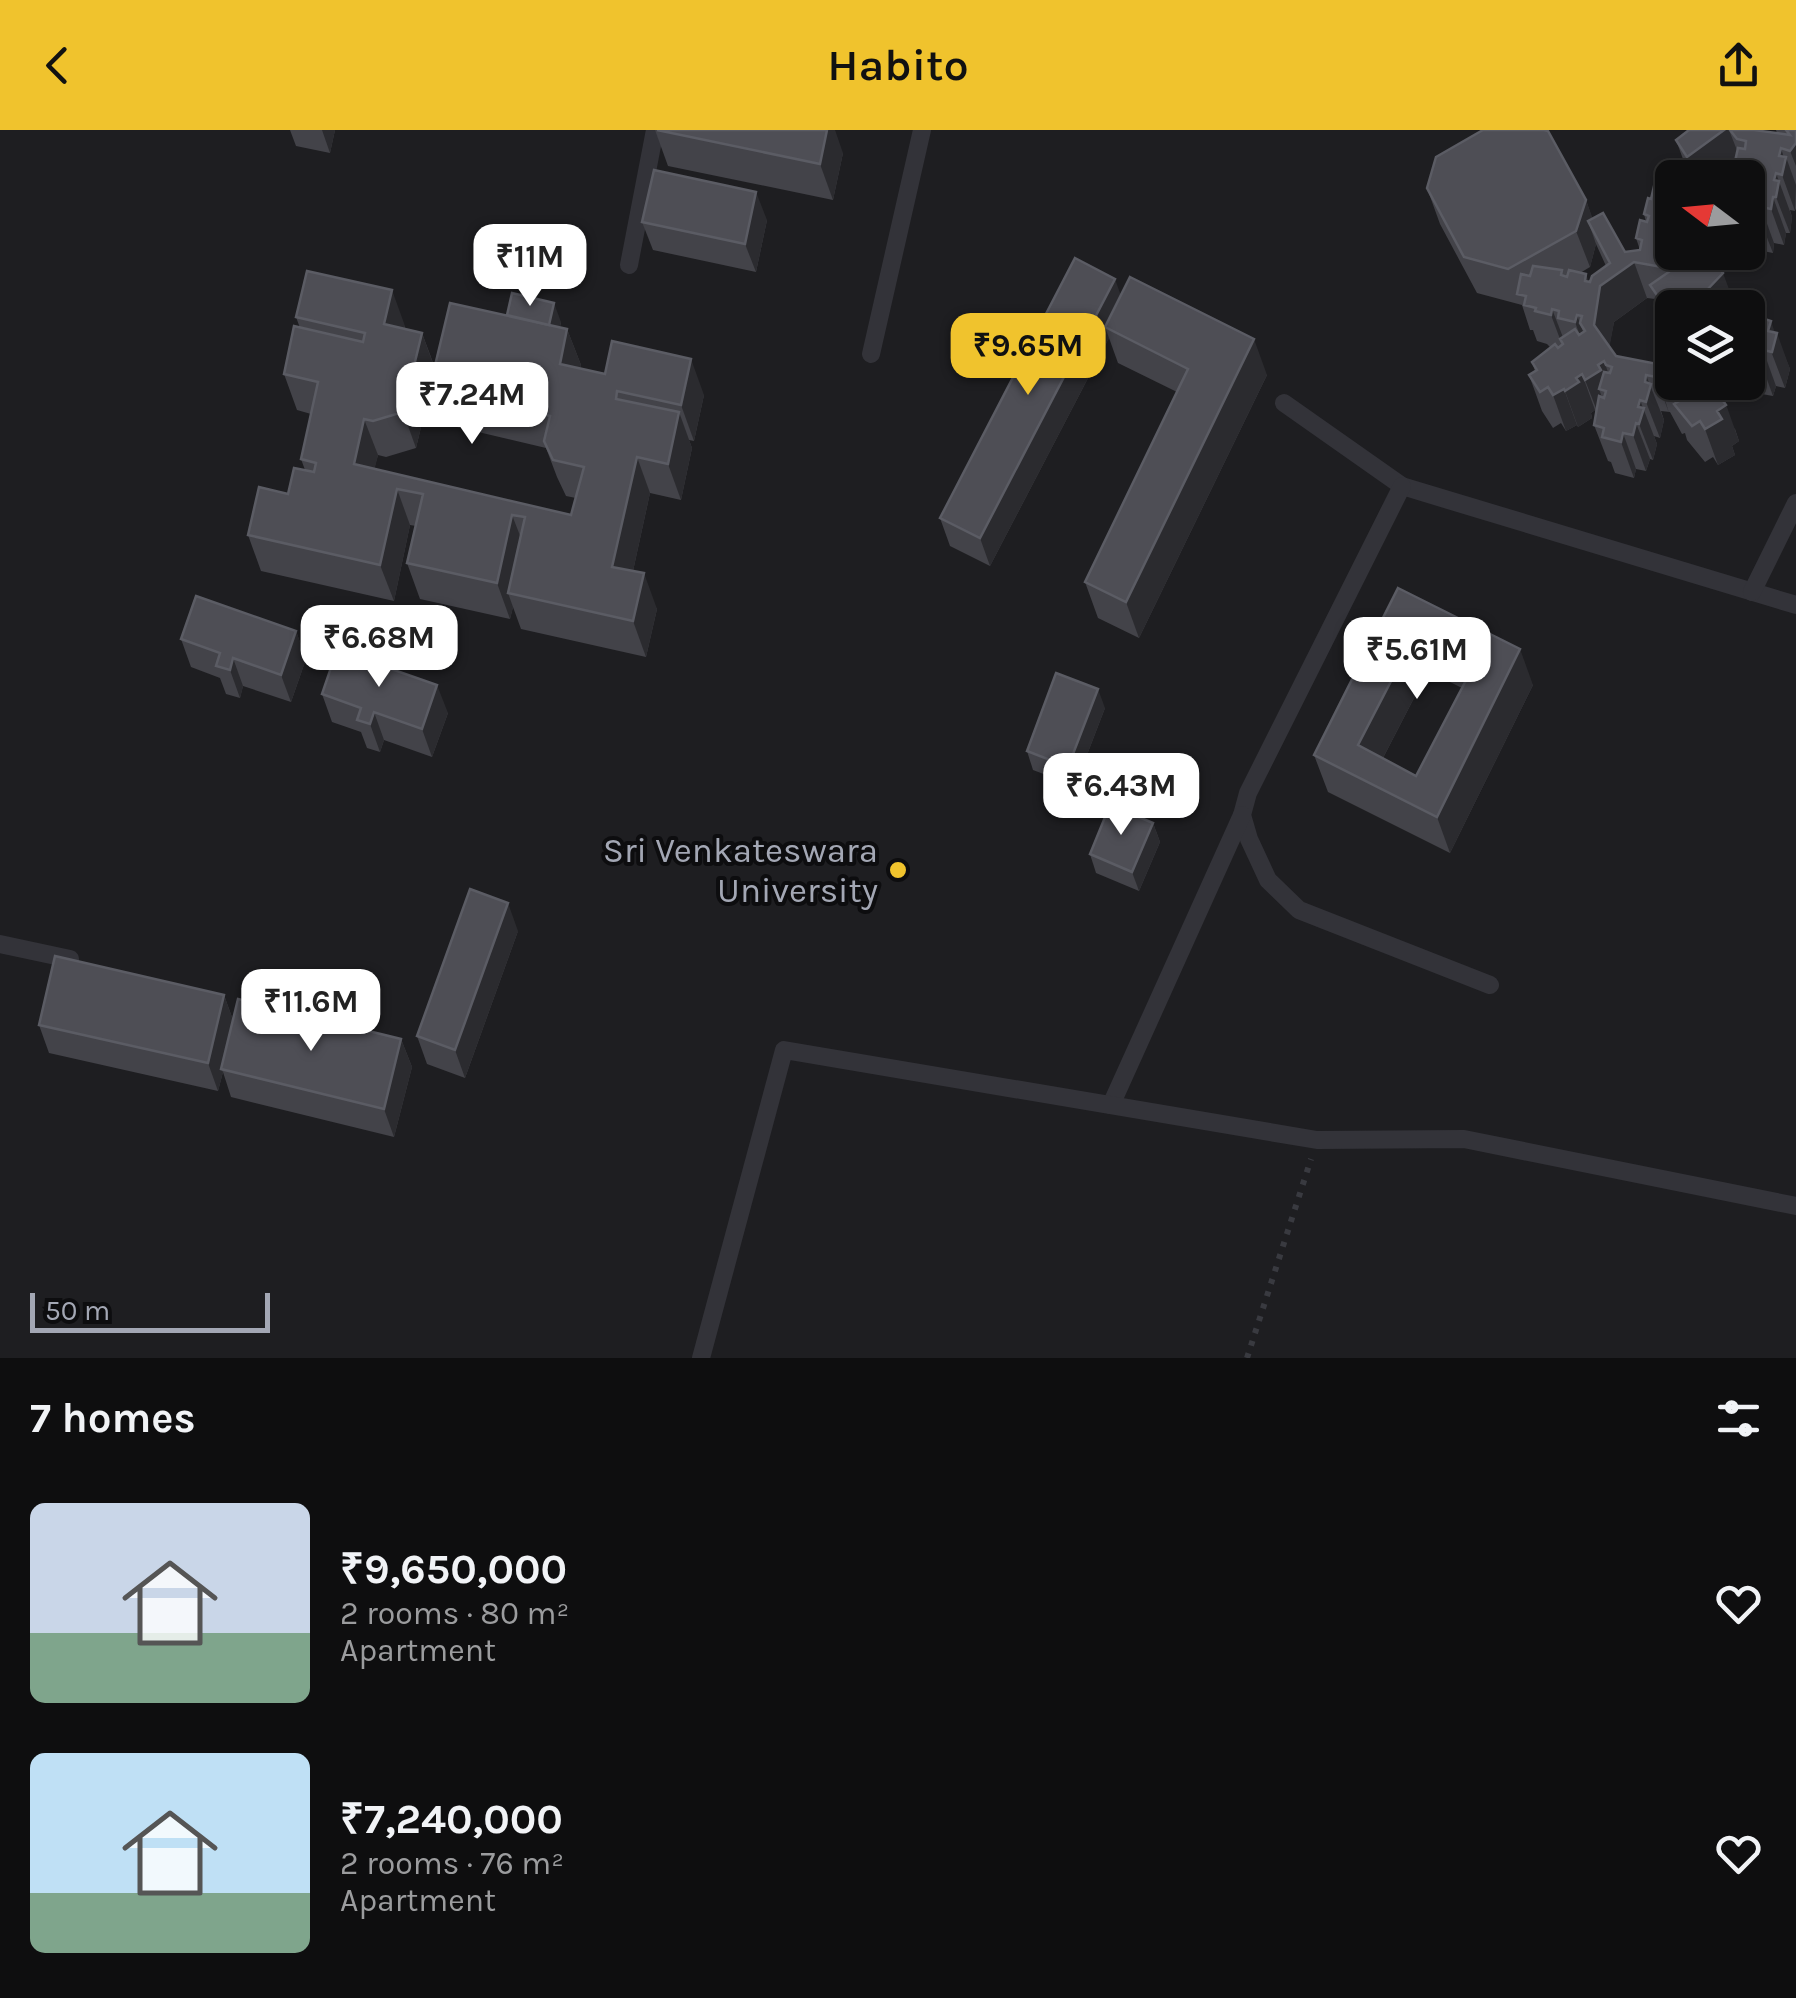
<!DOCTYPE html>
<html lang="en">
<head>
<meta charset="utf-8">
<style>
	body { margin:0; font-family:Karla,sans-serif; background:#1c1c1d; color:#f1f3f6; height:100vh; display:flex; flex-direction:column; font-size:38px; white-space:nowrap }
	* { box-sizing:border-box; margin:0 }
	p { font-size:32px; color:#9b9c9e }
	.icon { flex:none; width:55px; height:55px; fill:none; stroke:currentColor; stroke-width:2; stroke-linecap:round; stroke-linejoin:round }
	.map { position:relative; height:1228px; overflow:hidden }
	.side { display:flex; flex-direction:column; background:#0e0e0f; flex:1 }
	.side>* { flex:none }
	.needle { width:65px; rotate:286deg }
	.buttons { position:absolute; left:1655px; top:30px; display:grid; gap:20px }
	.buttons a { display:grid; place-items:center; width:110px; height:110px; border-radius:15px; background:#0e0e0f; box-shadow:0 2px 8px #0004,0 0 0 2px #2e2e2f; font-size:50px }
	.scale { position:absolute; left:30px; bottom:25px; width:240px; box-sizing:border-box; padding-left:10px; border:5px solid #a3a7b4; border-top:0; font-size:28px; line-height:35px; white-space:nowrap; color:#a3a7b4; -webkit-text-stroke:8px #0d0d0f; paint-order:stroke }
	.price { position:absolute; translate:-50% -85px; padding:0 22px; border-radius:20px; background:#fff; color:#222; font-size:32px; line-height:65px; filter:drop-shadow(0 2px 5px #0008) }
	.price::after { content:''; position:absolute; left:50%; top:60px; width:30px; height:22px; margin-left:-15px; background:inherit; clip-path:polygon(0 0,100% 0,50% 100%) }
	.price.on { background:#f0c32d; color:#111 }
	ul { padding:0; list-style:none }
	li { display:flex; align-items:center; gap:30px; height:250px; padding:0 30px }
	li span { display:grid; place-items:center; flex:none; width:280px; height:200px; border-radius:15px; color:#555 }
	li>.icon { margin-inline-start:auto }
	span .icon { width:120px; height:120px; fill:#fffc; stroke-width:1 }
	li b { font-size:42px }
	h2 { display:flex; justify-content:space-between; align-items:center; height:120px; padding:0 30px; font-size:42px }
	header { display:flex; justify-content:space-between; align-items:center; height:130px; padding:0 30px; background:#f0c32d; color:#111; font-size:45px; font-weight:600 }
	.map>svg:first-child { display:block }
	.built { fill:#1e1e21; fill-rule:evenodd }
	.lines { fill:none; stroke-linecap:round; stroke-linejoin:round }
	.path { stroke:#393a40; stroke-width:6; stroke-dasharray:5 8; stroke-linecap:butt }
	.lane { stroke:#333339; stroke-width:18 }
	.wall { fill:#434349; fill-rule:evenodd }
	.shaded-wall { fill:#2b2b2f }
	.building { fill:#4e4e55; stroke:#5b5c64; stroke-width:2.5; fill-rule:evenodd }
	.poi-dot { fill:#f0c32d; stroke:#0d0d0f; stroke-width:4 }
	.labels { text-anchor:middle; dominant-baseline:central; stroke-width:8; stroke-linejoin:round; paint-order:stroke }
	.poi-label { font-size:35px; fill:#a3a7b4; stroke:#0d0d0f; text-anchor:end }
</style>
</head>
<body>
<header><svg class="icon" aria-label="back" viewBox="0 0 24 24"><path d="M15 5l-7 7 7 7"/></svg>Habito<svg class="icon" aria-label="share" viewBox="0 0 24 24"><path d="M12 15V3M7 8l5-5 5 5M5 13v7h14v-7"/></svg></header>
<div class="map">
<svg width="1796" height="1228" viewBox="0 0 1796 1228">
	<rect width="100%" height="100%" fill="#121214"/>
	<!-- built -->
	<path class="built" d="M0 0H1796V1228H0ZM1672 48H1748V122H1672ZM1672 178H1748V252H1672Z"/>
	<g class="lines">
		<!-- path -->
		<polyline class="path" points="1247,1228 1311,1029"/>
		<!-- lane -->
		<g class="lane">
			<polyline points="629,135 655,0"/>
			<polyline points="871,224 922,0"/>
			<polyline points="1284,273 1402,356 1796,475"/>
			<polyline points="1402,356 1248,663 1242,685 1249,709 1268,750 1299,780 1490,855"/>
			<polyline points="1752,462 1796,373"/>
			<polyline points="0,814 70,829"/>
			<polyline points="1111,975 1242,685"/>
			<polyline points="701,1228 784,920 1317,1010 1464,1009 1796,1076"/>
		</g>
	</g>
	<!-- wall -->
	<g class="wall">
		<polygon points="290,0 335,0 330,23 296,16"/>
		<polygon points="655,0 843,23 833,70 668,36"/>
		<polygon points="1689,0 1754,0 1777,3 1776,0 1796,0 1796,78 1795,81 1790,80 1792,87 1790,103 1786,103 1784,115 1774,113 1773,123 1753,119 1749,109 1748,108 1748,48 1737,43 1735,38 1722,48 1690,48 1676,10"/>
		<path d="M1427 58 1586 70 1592 88 1625 122 1640 120 1636 108 1646 92 1644 84 1648 68 1672 122H1703L1672 178V205L1663 191 1655 169 1647 168 1614 192 1609 217 1616 226 1657 234 1735 299 1739 311 1732 316 1735 325 1718 335 1713 327 1705 332 1687 310 1685 303 1682 304 1670 282 1661 281 1664 290 1660 308 1654 306 1657 314 1653 330 1650 329 1646 341 1636 339 1634 348 1615 343 1611 332 1608 331 1594 295 1596 283 1595 280 1591 283 1592 288 1578 297 1577 295 1566 301 1561 293 1553 298 1542 281 1529 245 1535 241 1532 232 1550 217 1547 214 1537 211 1533 200H1530L1522 175 1477 163 1440 94ZM1596 114 1606 136 1589 151 1580 143 1590 137Z"/>
		<polygon points="767,90 756,142 653,120 642,92"/>
		<polygon points="1121,165 1267,245 1139,508 1098,488 1085,452 1177,262 1118,233 1109,208 990,436 950,416 940,388"/>
		<polygon points="1748,182 1759,184 1761,188 1775,203 1790,239 1785,258 1776,256 1773,266 1745,261 1743,255 1740,254 1738,261 1720,256 1719,252 1748,252"/>
		<path d="M507 185 561 192 560 197 567 199 581 235 580 238 704 265 694 311 689 310 692 318 681 370 650 363 633 441 657 479 646 527 521 499 513 477 510 489 420 469 407 433 416 396 410 395 394 471 261 441 248 405 288 364 305 340 301 329 311 284 297 280 284 244 300 198 296 187 405 196V199L422 203 435 238ZM423 289 546 318 557 347 566 366 576 368 571 385 374 339 378 325 386 327 416 318Z"/>
		<path d="M1398 458 1533 555 1450 723 1328 662 1314 625ZM1428 541 1462 558 1416 646 1383 628Z"/>
		<polygon points="296,501 306,529 291,572 243,556 240,568 226,564 220,548 191,537 181,509"/>
		<polygon points="322,564 448,583 432,627 384,610 380,622 367,618 361,602 332,592"/>
		<polygon points="1105,578 1075,656 1033,640 1027,621"/>
		<polygon points="1153,693 1160,712 1139,761 1096,743 1090,724"/>
		<polygon points="518,801 465,948 427,934 417,906"/>
		<polygon points="224,865 233,890 401,909 412,937 394,1007 231,967 223,942 218,961 49,923 39,895"/>
	</g>
	<!-- shaded-wall -->
	<g class="shaded-wall">
		<polygon points="322,0 335,0 330,23"/>
		<polygon points="827,0 835,0 843,23 833,70 820,34"/>
		<polygon points="1724,0 1729,0 1742,33 1734,36 1735,38 1722,48 1695,48 1687,27"/>
		<polygon points="1796,13 1796,36 1790,21"/>
		<polygon points="1781,18 1785,31 1786,27 1796,55 1795,81 1782,45 1779,26"/>
		<polygon points="1776,43 1792,87 1790,103 1776,67 1774,50"/>
		<polygon points="756,62 767,90 756,142 745,114"/>
		<polygon points="1773,67 1786,103 1784,115 1771,79"/>
		<polygon points="1586,70 1599,106 1588,91 1596,114 1590,137 1576,101"/>
		<polygon points="1761,77 1774,113 1773,123 1759,87"/>
		<polygon points="1634,132 1647,168 1614,192 1607,231 1594,195 1585,151 1586,144 1597,174 1600,156"/>
		<polygon points="1723,143 1736,178 1711,178 1706,161"/>
		<polygon points="1115,149 1125,177 1105,197 1109,208 990,436 980,408"/>
		<polygon points="392,160 405,196 398,230 384,194"/>
		<polygon points="1699,167 1703,178 1684,178"/>
		<polygon points="554,173 561,192 553,224 546,205"/>
		<polygon points="1552,179 1566,215 1560,209 1551,185"/>
		<polygon points="1759,184 1772,220 1768,201 1771,191 1776,206 1777,203 1790,239 1785,258 1758,187"/>
		<polygon points="1577,185 1590,221 1588,228 1575,192"/>
		<polygon points="567,199 581,235 573,270 560,234"/>
		<polygon points="422,203 435,239 430,258 413,240"/>
		<polygon points="1254,209 1267,245 1139,508 1126,472"/>
		<polygon points="1763,220 1776,256 1773,266 1760,230"/>
		<polygon points="691,229 704,265 694,311 681,275"/>
		<polygon points="1604,231 1617,267 1599,259 1607,281 1599,286 1585,250 1598,235"/>
		<polygon points="1662,243 1670,267 1660,253 1669,283 1656,247"/>
		<polygon points="1582,244 1595,280 1591,283 1592,288 1578,297 1565,261 1576,248"/>
		<polygon points="1646,245 1664,290 1660,308 1646,272 1645,252"/>
		<polygon points="1707,252 1719,265 1722,263 1739,311 1732,316 1735,325 1718,335 1705,299"/>
		<polygon points="409,253 423,289 416,318 403,282"/>
		<polygon points="1564,259 1577,295 1566,301 1553,265"/>
		<polygon points="1640,270 1657,314 1653,330 1639,294 1638,277"/>
		<polygon points="679,282 692,318 681,370 668,334"/>
		<polygon points="364,289 378,325 367,371 354,334"/>
		<polygon points="1636,293 1650,329 1646,341 1633,305"/>
		<polygon points="1623,303 1636,339 1634,348 1621,312"/>
		<polygon points="637,327 650,363 626,473 612,437"/>
		<polygon points="397,359 410,395 394,471 380,435"/>
		<polygon points="512,385 526,421 508,463 513,477 510,489 497,453"/>
		<polygon points="644,443 657,479 646,527 633,491"/>
		<polygon points="296,501 306,529 291,572 281,545"/>
		<polygon points="1415,505 1428,541 1371,651 1358,615"/>
		<polygon points="1520,519 1533,555 1450,723 1437,687"/>
		<polygon points="233,528 243,556 240,568 230,540"/>
		<polygon points="437,555 448,583 432,627 422,599"/>
		<polygon points="1098,559 1105,578 1075,656 1068,637"/>
		<polygon points="374,582 384,610 380,622 370,594"/>
		<polygon points="1153,693 1160,712 1139,761 1132,742"/>
		<polygon points="508,773 518,801 465,948 455,920"/>
		<polygon points="224,865 234,893 221,939 223,942 218,961 208,933"/>
		<polygon points="401,909 412,937 394,1007 384,979"/>
	</g>
	<!-- building -->
	<g class="building">
		<polygon points="657,0 827,0 820,34"/>
		<polygon points="1483,0 1544,0 1548,1 1586,70 1576,101 1508,139 1464,127 1427,58 1436,27"/>
		<polygon points="1689,0 1724,0 1687,27 1676,10"/>
		<polygon points="1730,0 1754,0 1790,5 1786,0 1796,0 1796,13 1790,21 1781,18 1779,26 1786,27 1782,45 1776,43 1774,50 1779,51 1776,67 1773,67 1771,79 1761,77 1759,87 1748,84 1748,48 1734,48 1734,43 1740,44 1741,37 1734,36 1738,18 1745,19 1746,11 1737,9"/>
		<polygon points="654,40 756,62 745,114 642,92"/>
		<polygon points="1665,50 1672,52 1672,122 1675,122 1674,127 1684,130 1692,122 1703,122 1723,143 1706,161 1714,167 1711,177 1712,178 1696,178 1699,167 1684,178 1672,178 1672,187 1650,155 1673,139 1634,132 1600,156 1594,195 1616,226 1657,234 1672,222 1672,252 1715,252 1722,263 1719,265 1726,275 1717,281 1722,289 1705,299 1700,291 1692,296 1674,274 1679,271 1675,265 1669,268 1660,253 1666,249 1662,243 1656,247 1646,245 1645,252 1651,254 1646,272 1640,270 1638,277 1644,278 1639,294 1636,293 1633,305 1623,303 1621,312 1602,307 1604,298 1594,295 1599,266 1604,268 1606,261 1599,259 1604,242 1610,243 1612,237 1606,235 1604,231 1598,235 1601,240 1585,250 1582,244 1576,248 1579,252 1565,261 1564,259 1553,265 1548,257 1540,262 1529,245 1537,240 1532,232 1555,214 1558,218 1563,214 1560,209 1575,199 1579,205 1585,201 1580,193 1582,186 1577,185 1575,192 1558,188 1559,181 1552,179 1551,185 1535,181 1536,178 1524,175 1526,166 1517,164 1521,144 1530,146 1533,136 1562,140 1561,145 1567,147 1569,140 1586,144 1585,151 1590,152 1592,146 1610,133 1588,91 1603,83 1625,122 1640,120 1642,110 1636,108 1640,90 1647,92 1649,86 1644,84 1648,68 1651,69 1654,56 1663,59"/>
		<polygon points="1075,128 1115,149 980,408 940,388"/>
		<path d="M307 141 392 160 384 194 422 203 413 240 433 244 450 173 567 199 560 234 605 244 612 211 691 229 681 275 617 261 616 269 679 282 668 334 637 327 612 437 644 443 633 491 508 463 525 387 512 385 497 453 407 433 423 364 397 359 380 435 248 405 259 357 288 364 294 338 314 342 316 333 301 329 318 252 284 244 294 196 363 212 365 203 296 187ZM409 253 550 286 544 311 553 330 584 337 571 385 354 334 364 289 373 291 403 282Z"/>
		<polygon points="1130,147 1254,209 1126,472 1085,452 1188,239 1105,197"/>
		<polygon points="512,163 554,173 549,195 507,185"/>
		<polygon points="1720,173 1737,177 1718,178"/>
		<polygon points="1748,182 1759,184 1758,187 1771,191 1768,201 1777,203 1772,222 1763,220 1760,230 1748,228"/>
		<path d="M1398 458 1520 519 1437 687 1314 625ZM1415 505 1474 535 1416 646 1358 615Z"/>
		<polygon points="196,466 296,501 281,545 233,528 230,540 216,536 220,523 181,509"/>
		<polygon points="337,520 437,555 422,599 374,582 370,594 357,590 361,578 322,564"/>
		<polygon points="1056,543 1098,559 1068,637 1027,621"/>
		<polygon points="1110,675 1153,693 1132,742 1090,724"/>
		<polygon points="470,759 508,773 455,920 417,906"/>
		<polygon points="55,826 224,865 208,933 39,895"/>
		<polygon points="238,869 401,909 384,979 221,939"/>
	</g>
	<!-- markers -->
	<circle class="poi-dot" cx="898" cy="740" r="10"/>
	<g class="labels">
		<!-- poi labels -->
		<g class="poi-label">
			<text x="878" y="720">Sri Venkateswara<tspan x="878" dy="40">University</tspan></text>
		</g>
	</g>
</svg>
<div class="buttons">
<a><svg class="needle" viewBox="-14 -14 28 28"><path d="M0-13l5 13h-10z" fill="#e53935"/><path d="M0 13l5-13h-10z" fill="#9b9c9e"/></svg></a>
<a><svg class="icon" aria-label="layers" viewBox="0 0 24 24"><path d="M12 4l9 5-9 5-9-5zM3 14l9 5 9-5"/></svg></a>
</div>
<div class="scale">50 m</div>
<b class="price" style="left:530px;top:179px">₹11M</b>
<b class="price on" style="left:1028px;top:268px">₹9.65M</b>
<b class="price" style="left:472px;top:317px">₹7.24M</b>
<b class="price" style="left:379px;top:560px">₹6.68M</b>
<b class="price" style="left:1417px;top:572px">₹5.61M</b>
<b class="price" style="left:1121px;top:708px">₹6.43M</b>
<b class="price" style="left:311px;top:924px">₹11.6M</b>
</div>
<section class="side">
<h2>7 homes<svg class="icon" aria-label="filters" viewBox="0 0 24 24"><path d="M4 7h16M4 17h16"/><circle cx="9" cy="7" r="2"/><circle cx="15" cy="17" r="2"/></svg></h2>
<ul>
<li><span style="background:linear-gradient(#c9d6e8 65%,#7fa58c 0)"><svg class="icon" aria-label="home" viewBox="0 0 24 24"><path d="M3 11l9-7 9 7M6 9v11h12V9"/></svg></span><div><b>₹9,650,000</b><p>2 rooms · 80 m²</p><p>Apartment</p></div><svg class="icon" aria-label="heart" viewBox="0 0 24 24"><path d="M12 20l-8-8c-3-5 5-10 8-4 3-6 11-1 8 4z"/></svg></li>
<li><span style="background:linear-gradient(#bfe0f5 70%,#7fa58c 0)"><svg class="icon" aria-label="home" viewBox="0 0 24 24"><path d="M3 11l9-7 9 7M6 9v11h12V9"/></svg></span><div><b>₹7,240,000</b><p>2 rooms · 76 m²</p><p>Apartment</p></div><svg class="icon" aria-label="heart" viewBox="0 0 24 24"><path d="M12 20l-8-8c-3-5 5-10 8-4 3-6 11-1 8 4z"/></svg></li>
</ul>
</section>
</body>
</html>
